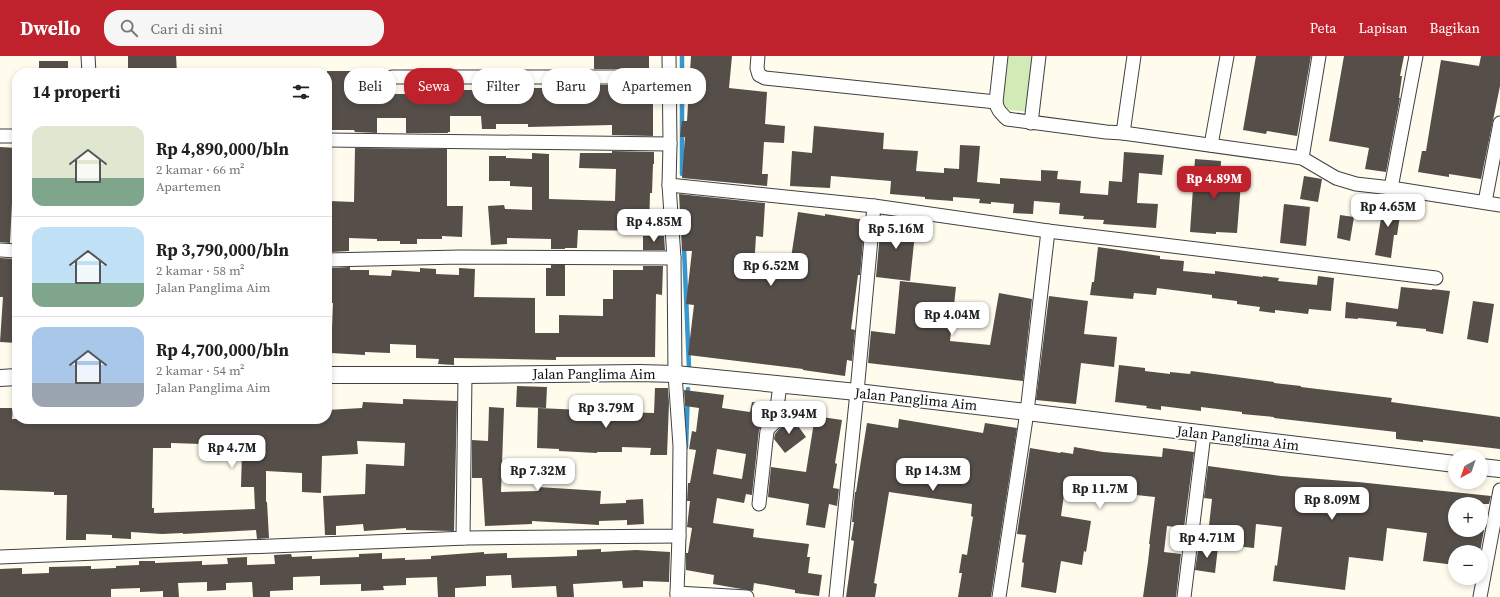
<!DOCTYPE html>
<html lang="id">
<head>
<meta charset="utf-8">
<style>
	body { margin:0; font-family:"Source Serif 4",serif; background:#f6f6f6; color:#202124; height:100vh; display:flex; flex-direction:column; font-size:15px; white-space:nowrap }
	* { box-sizing:border-box; margin:0 }
	p { font-size:13px; color:#757577 }
	.icon { flex:none; width:22px; height:22px; fill:none; stroke:currentColor; stroke-width:2; stroke-linecap:round; stroke-linejoin:round }
	.map { position:relative; flex:1; overflow:hidden }
	.drawer { position:absolute; left:12px; top:12px; width:320px; height:356px; display:flex; flex-direction:column; background:#fff; border-radius:16px; box-shadow:0 2px 6px #0003 }
	.drawer>* { flex:none }
	.hud { position:absolute; left:344px; top:12px; width:380px; height:36px; display:flex; gap:8px }
	.needle { width:26px; rotate:220deg }
	.tools { position:absolute; left:1448px; top:393px; display:grid; gap:8px }
	.tools a { display:grid; place-items:center; width:40px; height:40px; border-radius:50%; background:#fff; box-shadow:0 2px 6px #0003; font-size:20px }
	.price { position:absolute; translate:-50% -34px; padding:0 9px; border-radius:8px; background:#fff; color:#222; font-size:13px; line-height:26px; filter:drop-shadow(0 1px 2px #0008) }
	.price::after { content:''; position:absolute; left:50%; top:24px; width:12px; height:9px; margin-left:-6px; background:inherit; clip-path:polygon(0 0,100% 0,50% 100%) }
	.price.selected { background:#c0222d; color:#fff }
	ul { padding:0; list-style:none }
	li { display:flex; align-items:center; gap:12px; height:100px; padding:0 20px }
	li+li { border-top:1px solid #e0e0e0 }
	li span { display:grid; place-items:center; flex:none; width:112px; height:80px; border-radius:12px; color:#555 }
	li>.icon { margin-inline-start:auto }
	span .icon { width:48px; height:48px; fill:#fffc; stroke-width:1 }
	li b { font-size:17px }
	h2 { display:flex; justify-content:space-between; align-items:center; height:48px; padding:0 20px; font-size:17px }
	.chip { padding:0 14px; border-radius:16px; background:#fff; box-shadow:0 2px 6px #0003; font-size:14px; line-height:36px }
	.chip.selected { background:#c0222d; color:#fff }
	header { display:flex; align-items:center; gap:24px; box-sizing:border-box; height:56px; padding:0 20px; background:#c0222d; color:#fff }
	header strong { font-size:19px }
	nav { display:flex; gap:22px; margin-inline-start:auto; font-size:14px }
	.search { width:280px; height:36px; background:#f6f6f6; display:flex; align-items:center; gap:10px; box-sizing:border-box; padding:0 14px; border-radius:16px; color:#757577; font-size:15px }
	.map>svg:first-child { display:block }
	.green { fill:#d2eab6 }
	.lines { fill:none; stroke-linecap:round; stroke-linejoin:round }
	.stream { stroke:#3696d0; stroke-width:4.5 }
	.building { fill:#564e49; fill-rule:evenodd }
	.minor-casing { stroke:#404040; stroke-width:15 }
	.tertiary-casing { stroke:#404040; stroke-width:18 }
	.minor { stroke:#fff; stroke-width:13 }
	.tertiary { stroke:#fff; stroke-width:16 }
	.labels { text-anchor:middle; dominant-baseline:central; stroke-width:4; stroke-linejoin:round; paint-order:stroke }
	.street-label { font-size:14px; fill:#0d0d0d; stroke:#fff }
</style>
</head>
<body>
<header>
<strong>Dwello</strong>
<div class="search"><svg class="icon" aria-label="search" viewBox="0 0 24 24"><circle cx="10" cy="10" r="6"/><path d="M15 15l6 6"/></svg>Cari di sini</div>
<nav><a>Peta</a><a>Lapisan</a><a>Bagikan</a></nav>
</header>
<div class="map">
<svg width="1500" height="541" viewBox="0 0 1500 541">
	<rect width="100%" height="100%" fill="#fffbed"/>
	<!-- green -->
	<polygon class="green" points="1007,0 1035,0 1030,56 1002,53"/>
	<g class="lines">
		<!-- stream -->
		<g class="stream">
			<polyline points="682,118 682,0"/>
			<polyline points="684,191 689,312"/>
			<polyline points="686,391 688,333"/>
		</g>
	</g>
	<!-- building -->
	<g class="building">
		<polygon points="128,0 176,0 177,17 128,17"/>
		<rect x="594" y="0" width="55" height="13"/>
		<polygon points="691,0 732,0 729,32 767,36 765,68 785,70 784,87 764,86 762,118 768,118 767,130 682,122 685,81 680,81 682,65 687,65"/>
		<polygon points="1256,0 1311,0 1297,80 1267,75 1266,78 1243,74"/>
		<polygon points="1344,0 1404,0 1400,20 1402,20 1399,42 1400,42 1386,116 1365,113 1369,92 1329,85"/>
		<polygon points="1481,0 1500,0 1500,30 1481,123 1449,118 1449,121 1418,116 1422,95 1426,95 1441,4 1479,10"/>
		<rect x="39" y="5" width="29" height="12"/>
		<polygon points="327,15 363,15 363,44 386,44 386,38 406,38 406,34 472,34 472,35 496,35 496,38 527,38 527,32 594,32 594,29 649,29 649,32 653,32 653,80 612,79 612,69 528,71 528,68 496,68 496,73 482,73 481,60 450,60 450,76 448,76 448,77 406,77 406,62 377,62 377,77 355,76 354,74 327,74"/>
		<polygon points="814,70 884,77 883,93 918,95 916,115 944,117 944,112 959,113 960,89 980,90 977,126 1000,128 1000,122 1041,125 1041,114 1058,115 1057,123 1081,125 1080,137 1108,139 1109,125 1122,126 1124,96 1164,99 1162,119 1139,117 1137,147 1158,148 1156,172 1103,168 1104,164 1083,163 1084,160 1059,158 1060,147 1034,145 1033,158 1013,157 1014,148 991,146 991,148 979,147 980,143 953,141 953,145 925,143 925,141 890,138 891,125 831,120 830,132 790,130 792,95 812,97"/>
		<polygon points="0,91 17,92 17,127 13,127 10,187 0,186"/>
		<polygon points="355,92 447,93 447,150 463,150 462,181 442,180 442,183 417,183 417,188 400,188 400,185 377,185 377,183 349,182 349,195 332,196 332,189 329,189 329,145 354,146"/>
		<polygon points="612,95 654,96 654,108 653,108 652,137 650,137 649,175 578,174 577,192 565,192 565,193 551,193 551,183 507,182 507,188 491,189 488,150 504,149 505,153 532,154 532,131 510,130 510,125 489,125 489,100 506,100 506,102 532,103 532,97 549,98 549,143 615,145 616,113 579,112 580,97 612,97"/>
		<polygon points="1195,103 1221,105 1220,125 1241,127 1237,177 1216,176 1216,178 1190,176"/>
		<polygon points="1304,120 1322,123 1318,146 1300,143"/>
		<polygon points="679,138 765,147 763,181 756,180 754,212 789,215 798,156 825,160 825,158 865,164 860,219 858,219 851,273 855,274 852,305 847,304 845,320 803,314 803,313 688,299 694,249 686,248 692,195 682,195"/>
		<polygon points="1384,144 1402,147 1397,179 1394,179 1391,202 1375,199"/>
		<polygon points="1284,148 1310,151 1306,190 1280,187"/>
		<polygon points="1340,159 1354,161 1350,185 1337,182"/>
		<polygon points="882,164 916,168 910,225 876,221 881,166 882,166"/>
		<polygon points="643,180 664,180 665,194 643,194"/>
		<polygon points="1098,191 1160,200 1160,203 1184,205 1183,215 1215,218 1215,215 1263,221 1263,220 1279,222 1278,225 1317,229 1318,220 1334,222 1331,255 1309,253 1308,258 1275,254 1275,257 1259,255 1260,251 1237,248 1237,245 1212,242 1212,239 1157,232 1156,239 1134,237 1133,243 1090,239 1092,226 1094,226"/>
		<polygon points="0,202 17,203 17,287 0,286 3,241 0,241"/>
		<polygon points="551,209 565,209 565,240 546,240 546,212 551,212"/>
		<polygon points="643,210 663,210 662,239 656,238 655,301 556,301 556,304 454,302 454,309 438,308 439,303 416,302 416,289 390,288 390,297 365,296 365,299 331,297 333,247 330,247 331,212 350,211 350,214 369,214 369,219 391,220 392,214 420,216 420,212 436,213 436,218 459,219 459,212 475,213 474,241 535,242 535,277 559,277 559,259 603,260 603,243 613,243 613,214 643,214"/>
		<polygon points="900,225 956,231 950,285 990,289 999,237 1032,243 1023,325 868,307 871,275 895,278"/>
		<polygon points="1401,231 1432,234 1432,233 1450,235 1443,278 1426,275 1426,273 1396,270 1397,266 1358,262 1358,263 1345,262 1346,246 1398,253"/>
		<polygon points="1049,240 1088,245 1084,278 1117,281 1114,311 1081,307 1076,348 1036,344"/>
		<polygon points="1473,245 1494,248 1488,287 1467,283"/>
		<polygon points="1119,309 1145,312 1145,315 1170,318 1170,316 1190,318 1191,315 1274,326 1274,327 1301,330 1301,331 1392,342 1391,346 1500,361 1500,393 1423,384 1423,386 1396,383 1396,376 1274,362 1274,361 1242,358 1242,356 1201,351 1201,355 1161,350 1161,354 1146,352 1147,350 1115,346"/>
		<polygon points="517,330 547,331 546,352 516,351"/>
		<polygon points="655,332 668,332 669,347 667,399 650,399 651,392 622,391 622,396 597,396 597,397 559,395 559,393 537,392 538,352 604,355 604,353 623,353 623,356 654,357"/>
		<path d="M684 334 724 339 722 352 750 356 752 346 769 349 767 362 762 368 759 374 752 439 746 438 744 447 717 442 713 467 754 473 753 481 809 488 807 501H810L808 517 822 519 819 540 795 537V534L754 527 753 535 713 528 714 519 686 514V497H688L692 472 687 471 690 445H687L688 427H690L696 394 689 393 692 375 696 376 699 352 685 350ZM717 393 746 398 742 423 713 418Z"/>
		<path d="M403 343 457 345 454 475 406 474V472L364 475 363 468 336 470V479H325L323 440 365 438 366 408 404 410 405 387 357 385 358 398 322 400 321 437 302 436V417L266 415V446H267L269 482 257 483 256 474 183 478V477L162 478 131 476V483L112 482V479L86 478V484H66L67 439H54V436L0 434V352H13L12 363H327V354L362 352 363 346 403 348ZM171 387 202 388V394H242L241 431H254L255 453 154 457V452H152L153 392H171Z"/>
		<polygon points="489,351 504,352 501,436 538,435 538,431 601,435 600,448 626,447 626,444 643,443 644,468 627,469 627,464 599,465 599,469 532,465 532,468 485,470 482,422 472,422 472,384 488,385"/>
		<polygon points="790,359 806,381 785,397 774,383 775,378 781,371 783,364"/>
		<polygon points="815,360 842,364 835,407 837,408 833,432 839,433 837,450 829,448 825,472 806,469 809,448 768,441 771,411 806,416"/>
		<polygon points="899,363 983,377 985,367 1017,372 991,541 958,541 962,517 959,517 962,498 967,499 973,461 971,460 972,448 889,436 874,527 877,528 875,541 846,541 854,485 851,484 854,466 852,466 855,436 856,436 867,367 898,372"/>
		<polygon points="1074,391 1103,396 1162,401 1163,392 1194,396 1184,472 1167,470 1164,496 1181,498 1176,541 1143,541 1148,506 1150,488 1149,488 1155,441 1089,434 1088,436 1065,432 1061,460 1091,465 1086,496 1084,495 1082,509 1061,505 1056,537 1021,531 1024,507 1022,506 1026,479 1017,478 1030,392 1060,397 1061,396 1073,398"/>
		<polygon points="1208,410 1281,420 1358,426 1491,440 1489,448 1455,448 1455,474 1484,474 1480,496 1455,496 1455,509 1423,505 1427,477 1387,472 1383,505 1349,501 1345,534 1273,525 1275,509 1277,510 1282,471 1256,468 1254,492 1207,487 1212,443 1204,442"/>
		<polygon points="1199,488 1218,491 1215,517 1195,514"/>
		<polygon points="601,493 601,496 636,494 670,496 669,526 643,525 643,531 623,532 622,525 573,528 574,541 557,541 556,530 512,532 511,519 486,520 486,530 455,532 455,541 438,541 437,521 406,522 406,529 383,530 384,534 361,535 361,528 320,529 320,520 293,521 293,534 270,535 270,541 253,541 252,526 226,527 226,534 207,535 207,526 178,527 179,541 163,541 163,535 140,536 140,532 111,533 111,541 0,541 0,513 22,512 22,518 49,517 49,511 91,510 91,513 116,512 116,510 139,509 139,505 155,505 155,507 202,505 202,509 228,508 227,502 247,501 247,509 275,508 274,499 291,498 292,501 312,500 312,503 359,501 359,498 382,497 382,503 405,502 405,504 431,503 431,500 484,496 484,498 507,497 507,502 549,501 577,500 577,494"/>
	</g>
	<g class="lines">
		<defs>
			<g id="minor">
				<polyline points="88,0 89,17"/>
				<polyline points="758,0 757,12 759,19 765,22 996,46"/>
				<path d="M1001 0 996 46C997 54 1001 57 1007 63L1106 76 1123 77 1302 102 1336 122 1356 128 1391 132 1500 149"/>
				<polyline points="392,21 669,21"/>
				<polyline points="1031,67 1039,0"/>
				<polyline points="1123,77 1134,0"/>
				<polyline points="0,80 17,80"/>
				<polyline points="327,84 670,88"/>
				<polyline points="1211,89 1227,0"/>
				<polyline points="1302,102 1319,0"/>
				<polyline points="669,129 874,150 1048,175 1027,356 999,541"/>
				<polyline points="1391,132 1416,0"/>
				<polyline points="1485,146 1500,67"/>
				<polyline points="1048,175 1436,222"/>
				<polyline points="0,194 17,195"/>
				<polyline points="327,204 460,201 674,202"/>
				<polyline points="759,448 767,375 769,372 775,366 780,329"/>
				<polyline points="463,482 465,319"/>
				<polyline points="0,501 467,482 679,480 680,390 675,318 674,202 669,129 670,88 669,0"/>
				<polyline points="677,537 679,480"/>
				<polyline points="677,541 677,537 747,541"/>
				<polyline points="836,541 857,336 874,150"/>
				<polyline points="1184,541 1204,378"/>
				<polyline points="1480,541 1500,434"/>
			</g>
			<g id="tertiary">
				<polyline points="327,319 469,319 639,317 675,318 857,336 1027,356 1455,408"/>
				<polyline points="0,322 17,321"/>
				<polyline points="1481,411 1500,413"/>
			</g>
		</defs>
		<!-- minor casing -->
		<use href="#minor" class="minor-casing"/>
		<!-- tertiary casing -->
		<use href="#tertiary" class="tertiary-casing"/>
		<!-- minor -->
		<use href="#minor" class="minor"/>
		<!-- tertiary -->
		<use href="#tertiary" class="tertiary"/>
	</g>
	<g class="labels">
		<!-- street labels -->
		<g class="street-label">
			<text x="594" y="318">Jalan Panglima Aim</text>
			<text transform="translate(916 343) rotate(6)">Jalan Panglima Aim</text>
			<text transform="translate(1238 382) rotate(7)">Jalan Panglima Aim</text>
		</g>
	</g>
</svg>
<div class="tools">
<a><svg class="needle" viewBox="-14 -14 28 28"><path d="M0-13l5 13h-10z" fill="#e53935"/><path d="M0 13l5-13h-10z" fill="#757577"/></svg></a>
<a>+</a>
<a>−</a>
</div>
<b class="price selected" style="left:1214px;top:144px">Rp 4.89M</b>
<b class="price" style="left:1388px;top:172px">Rp 4.65M</b>
<b class="price" style="left:654px;top:187px">Rp 4.85M</b>
<b class="price" style="left:896px;top:194px">Rp 5.16M</b>
<b class="price" style="left:771px;top:231px">Rp 6.52M</b>
<b class="price" style="left:952px;top:280px">Rp 4.04M</b>
<b class="price" style="left:606px;top:373px">Rp 3.79M</b>
<b class="price" style="left:789px;top:379px">Rp 3.94M</b>
<b class="price" style="left:232px;top:413px">Rp 4.7M</b>
<b class="price" style="left:538px;top:436px">Rp 7.32M</b>
<b class="price" style="left:933px;top:436px">Rp 14.3M</b>
<b class="price" style="left:1100px;top:454px">Rp 11.7M</b>
<b class="price" style="left:1332px;top:465px">Rp 8.09M</b>
<b class="price" style="left:1207px;top:503px">Rp 4.71M</b>
<div class="hud">
<a class="chip">Beli</a>
<a class="chip selected">Sewa</a>
<a class="chip">Filter</a>
<a class="chip">Baru</a>
<a class="chip">Apartemen</a>
</div>
<section class="drawer">
<h2>14 properti<svg class="icon" aria-label="filters" viewBox="0 0 24 24"><path d="M4 7h16M4 17h16"/><circle cx="9" cy="7" r="2"/><circle cx="15" cy="17" r="2"/></svg></h2>
<ul>
<li><span style="background:linear-gradient(#dfe7d0 65%,#7fa58c 0)"><svg class="icon" aria-label="home" viewBox="0 0 24 24"><path d="M3 11l9-7 9 7M6 9v11h12V9"/></svg></span><div><b>Rp 4,890,000/bln</b><p>2 kamar · 66 m²</p><p>Apartemen</p></div></li>
<li><span style="background:linear-gradient(#bfe0f5 70%,#7fa58c 0)"><svg class="icon" aria-label="home" viewBox="0 0 24 24"><path d="M3 11l9-7 9 7M6 9v11h12V9"/></svg></span><div><b>Rp 3,790,000/bln</b><p>2 kamar · 58 m²</p><p>Jalan Panglima Aim</p></div></li>
<li><span style="background:linear-gradient(#a9c7e8 70%,#9aa5b1 0)"><svg class="icon" aria-label="home" viewBox="0 0 24 24"><path d="M3 11l9-7 9 7M6 9v11h12V9"/></svg></span><div><b>Rp 4,700,000/bln</b><p>2 kamar · 54 m²</p><p>Jalan Panglima Aim</p></div></li>
</ul>
</section>
</div>
</body>
</html>
